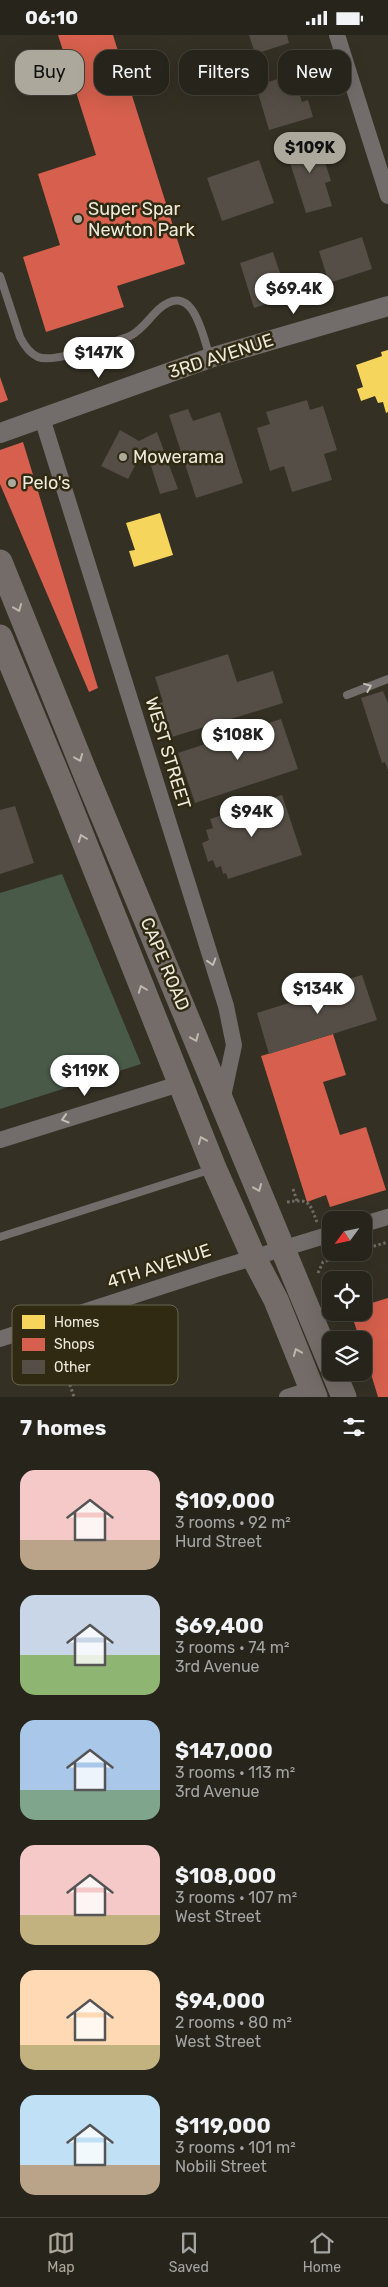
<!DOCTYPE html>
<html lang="en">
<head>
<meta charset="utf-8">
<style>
	body { margin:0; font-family:Rubik,sans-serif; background:#333028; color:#f1f3f6; height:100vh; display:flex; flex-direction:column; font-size:19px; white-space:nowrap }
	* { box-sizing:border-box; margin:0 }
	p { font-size:16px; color:#a4a4a3 }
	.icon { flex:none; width:28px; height:28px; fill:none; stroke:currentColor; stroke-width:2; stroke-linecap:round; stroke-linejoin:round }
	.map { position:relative; height:1362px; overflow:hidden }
	.drawer { display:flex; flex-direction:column; background:#27241b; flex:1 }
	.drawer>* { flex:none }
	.top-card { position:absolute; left:15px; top:15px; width:359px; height:45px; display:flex; gap:10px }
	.needle { width:32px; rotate:237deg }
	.buttons { position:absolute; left:322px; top:1176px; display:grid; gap:10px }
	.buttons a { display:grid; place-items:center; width:50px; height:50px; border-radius:10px; background:#27241b; box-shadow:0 5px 20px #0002,0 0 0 1px #43413a; font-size:25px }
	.price { position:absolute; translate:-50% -42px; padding:0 11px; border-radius:18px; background:#fff; color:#222; font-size:16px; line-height:32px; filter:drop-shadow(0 1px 2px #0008) }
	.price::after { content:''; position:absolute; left:50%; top:30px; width:15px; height:11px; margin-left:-8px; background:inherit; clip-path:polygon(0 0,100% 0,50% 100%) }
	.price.selected { background:#aca99c; color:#111 }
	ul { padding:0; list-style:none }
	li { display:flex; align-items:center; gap:15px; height:125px; padding:0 20px }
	li span { display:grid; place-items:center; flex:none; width:140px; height:100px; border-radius:15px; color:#555 }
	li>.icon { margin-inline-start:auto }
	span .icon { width:60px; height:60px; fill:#fffc; stroke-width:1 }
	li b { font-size:21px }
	h2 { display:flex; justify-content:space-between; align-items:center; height:60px; padding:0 20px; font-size:21px }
	.chip { padding:0 18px; border-radius:15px; background:#27241b; box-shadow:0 5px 20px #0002,0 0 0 1px #43413a; font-size:18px; line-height:45px }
	.chip.selected { background:#aca99c; color:#111 }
	.status { display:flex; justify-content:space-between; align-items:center; height:35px; padding:0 25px; background:#27241b; direction:ltr }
	.status svg { height:14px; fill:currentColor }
	.tabs { display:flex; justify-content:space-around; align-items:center; height:70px; border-top:1px solid #43413a; background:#27241b; font-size:14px; color:#a4a4a3 }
	.tabs a { display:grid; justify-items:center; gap:2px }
	.tabs .selected { color:#aca99c }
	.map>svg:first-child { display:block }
	.green { fill:#495a49 }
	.homes { fill:#f6d55c }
	.shops { fill:#d6604d }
	.building { fill:#544e46 }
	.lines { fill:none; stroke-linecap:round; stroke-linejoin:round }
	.path { stroke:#706c67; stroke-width:3; stroke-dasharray:2.5 2.5; stroke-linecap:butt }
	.service { stroke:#726d6b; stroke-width:8 }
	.minor { stroke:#726d6b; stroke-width:16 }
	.tertiary { stroke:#726d6b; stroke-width:20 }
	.primary { stroke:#736c68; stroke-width:25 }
	.oneway { stroke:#bcb8ae }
	.oneway2 { stroke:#c2beb4 }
	.poi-dot { fill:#aca99c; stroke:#302a13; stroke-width:2 }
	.labels { text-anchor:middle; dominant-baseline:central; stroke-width:5; stroke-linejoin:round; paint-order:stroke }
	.poi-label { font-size:18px; fill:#edeadc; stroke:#302a13; text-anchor:start }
	.street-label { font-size:18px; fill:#edeadc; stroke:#302a13 }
	.key { fill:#302a13; stroke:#69644f; stroke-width:1 }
	.key-label { font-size:14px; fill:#edeadc }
</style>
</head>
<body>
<div class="status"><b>06:10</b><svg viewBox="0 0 49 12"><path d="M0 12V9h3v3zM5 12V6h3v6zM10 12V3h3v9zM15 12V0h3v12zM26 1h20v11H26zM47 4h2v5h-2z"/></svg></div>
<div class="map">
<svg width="388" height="1362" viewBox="0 0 388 1362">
	<rect width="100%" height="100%" fill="#343024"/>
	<!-- green -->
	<polygon class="green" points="62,839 141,1029 0,1074 0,858"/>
	<!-- homes -->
	<g class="homes">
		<polygon points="388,315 388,377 386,378 383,367 378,368 375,361 361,366 357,354 363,352 356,330 382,321 381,317"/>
		<polygon points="160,478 173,520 134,532 129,516 135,515 126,488"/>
	</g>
	<!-- shops -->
	<g class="shops">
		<polygon points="58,0 113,0 185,229 117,251 124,272 46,297 23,222 60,210 38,139 96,120"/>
		<polygon points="0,342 8,365 0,368"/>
		<polygon points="23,407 98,653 89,657 0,449 0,415"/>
		<polygon points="333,999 346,1040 323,1047 340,1100 366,1092 386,1155 330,1172 326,1160 307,1167 261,1021"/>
		<polygon points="388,1263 388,1362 378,1362 364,1316 364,1305 360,1305 354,1287 369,1282 365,1270"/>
	</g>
	<!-- building -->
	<g class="building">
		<polygon points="249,0 287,0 289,8 255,19"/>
		<polygon points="293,39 302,67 308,65 313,82 269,95 256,51"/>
		<polygon points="317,102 331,146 325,148 332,171 306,178 285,112"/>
		<polygon points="259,125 274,168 222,186 207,143"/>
		<polygon points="362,202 372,234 329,248 319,216"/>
		<polygon points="273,217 288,262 254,273 240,228"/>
		<polygon points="307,365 310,375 323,371 337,415 324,419 332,445 292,457 284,431 270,436 257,393 270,389 266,377"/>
		<polygon points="188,374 193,386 220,377 243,448 196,463 169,380"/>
		<polygon points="120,395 139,406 157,397 178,454 160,459 145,412 128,444 101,431"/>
		<polygon points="228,619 237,647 273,636 283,668 172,702 164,678 161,679 158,669 163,667 155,642"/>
		<polygon points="383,656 388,668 388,735 385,727 382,728 361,663"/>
		<polygon points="281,684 298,734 195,768 178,718"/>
		<polygon points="282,760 302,820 228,844 226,838 223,839 221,831 216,833 213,825 208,827 202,808 209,805 206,795 213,793 210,784"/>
		<polygon points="15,771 34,828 0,839 0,775"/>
		<polygon points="362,940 377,985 269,1019 257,978 311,961 309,956"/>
	</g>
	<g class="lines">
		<!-- path -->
		<g class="path">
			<polyline points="293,1154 297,1166"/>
			<path d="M287 1167C309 1164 309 1166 317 1187"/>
			<polyline points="336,1183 349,1178"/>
			<polyline points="364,1214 388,1207"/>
			<polyline points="318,1238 323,1227 353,1218"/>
			<polyline points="54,1302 74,1362"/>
		</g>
		<!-- service -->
		<g class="service">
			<path d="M0 241 20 302C24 310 29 318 38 322 54 329 112 307 130 301 142 295 149 283 159 274 193 244 203 301 210 323"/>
			<polyline points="347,660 388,644"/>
			<polyline points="0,1202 212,1134"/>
		</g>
		<!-- minor -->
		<g class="minor">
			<polyline points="337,0 388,161"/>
			<polyline points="42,383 226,971 234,1010 222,1066"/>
			<polyline points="0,1105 179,1049"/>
			<polyline points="364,1189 388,1182"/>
			<polyline points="0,1304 216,1234 331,1199"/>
			<polyline points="287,1362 312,1354"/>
		</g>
		<!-- tertiary -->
		<polyline class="tertiary" points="0,398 210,323 388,271"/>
		<!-- primary -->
		<g class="primary">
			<polyline points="0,527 86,740 331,1330"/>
			<polyline points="0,602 64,756 214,1133 254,1223 276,1265 315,1362"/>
			<polyline points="334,1338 344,1362"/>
		</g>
	</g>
	<!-- one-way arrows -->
	<defs><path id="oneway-chevron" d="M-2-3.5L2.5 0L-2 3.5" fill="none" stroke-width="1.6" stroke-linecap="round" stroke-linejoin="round" transform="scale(1.25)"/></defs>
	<g class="oneway">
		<use href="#oneway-chevron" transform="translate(18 573) rotate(68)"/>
		<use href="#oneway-chevron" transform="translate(79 723) rotate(68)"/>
		<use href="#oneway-chevron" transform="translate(82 803) rotate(-111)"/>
		<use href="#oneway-chevron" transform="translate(142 954) rotate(-111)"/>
		<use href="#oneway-chevron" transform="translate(195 1003) rotate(67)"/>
		<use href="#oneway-chevron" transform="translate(202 1105) rotate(-112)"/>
		<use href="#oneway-chevron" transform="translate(258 1153) rotate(67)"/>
		<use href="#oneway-chevron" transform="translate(297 1317) rotate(-112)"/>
	</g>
	<g class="oneway2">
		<use href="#oneway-chevron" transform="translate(368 652) rotate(-22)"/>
		<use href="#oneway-chevron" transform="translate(212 927) rotate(73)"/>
		<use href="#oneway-chevron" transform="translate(65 1084) rotate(163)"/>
	</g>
	<!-- markers -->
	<g class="poi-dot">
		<circle cx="78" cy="184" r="5"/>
		<circle cx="123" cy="422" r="5"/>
		<circle cx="12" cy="448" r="5"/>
	</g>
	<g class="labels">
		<!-- poi labels -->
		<g class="poi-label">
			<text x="88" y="174">Super Spar<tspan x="88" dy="21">Newton Park</tspan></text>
			<text x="133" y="422">Mowerama</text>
			<text x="22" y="448">Pelo's</text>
		</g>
		<!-- street labels -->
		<g class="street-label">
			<text transform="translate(221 321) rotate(-18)">3RD AVENUE</text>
			<text transform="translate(168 718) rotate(73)">WEST STREET</text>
			<text transform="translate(165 929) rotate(67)">CAPE ROAD</text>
			<text transform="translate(159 1231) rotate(-18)">4TH AVENUE</text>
		</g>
	</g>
	<!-- legend -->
	<rect x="12" y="1270" width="166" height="80" rx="8" class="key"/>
	<rect x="22" y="1280" width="23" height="14" fill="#f6d55c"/>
	<rect x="22" y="1303" width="23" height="13" fill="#d6604d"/>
	<rect x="22" y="1325" width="23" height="14" fill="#544e46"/>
	<g class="key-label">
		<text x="54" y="1292">Homes</text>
		<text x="54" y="1314">Shops</text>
		<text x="54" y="1337">Other</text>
	</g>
</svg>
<div class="buttons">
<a><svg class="needle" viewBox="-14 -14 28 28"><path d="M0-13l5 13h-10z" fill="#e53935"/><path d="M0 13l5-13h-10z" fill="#a4a4a3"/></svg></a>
<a><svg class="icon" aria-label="locate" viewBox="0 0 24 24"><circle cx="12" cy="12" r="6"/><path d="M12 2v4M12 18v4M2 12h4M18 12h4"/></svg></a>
<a><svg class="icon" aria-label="layers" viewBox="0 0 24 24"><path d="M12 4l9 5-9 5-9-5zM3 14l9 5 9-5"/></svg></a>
</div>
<b class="price selected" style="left:310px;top:139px">$109K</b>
<b class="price" style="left:294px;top:280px">$69.4K</b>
<b class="price" style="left:99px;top:344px">$147K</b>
<b class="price" style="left:238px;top:726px">$108K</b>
<b class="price" style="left:252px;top:803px">$94K</b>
<b class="price" style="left:318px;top:980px">$134K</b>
<b class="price" style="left:85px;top:1062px">$119K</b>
<div class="top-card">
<a class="chip selected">Buy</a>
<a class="chip">Rent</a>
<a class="chip">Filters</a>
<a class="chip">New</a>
</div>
</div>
<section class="drawer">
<h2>7 homes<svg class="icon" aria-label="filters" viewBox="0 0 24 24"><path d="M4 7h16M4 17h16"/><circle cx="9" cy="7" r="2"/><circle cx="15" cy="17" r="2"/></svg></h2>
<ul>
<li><span style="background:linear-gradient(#f6c9c9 70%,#b9a48a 0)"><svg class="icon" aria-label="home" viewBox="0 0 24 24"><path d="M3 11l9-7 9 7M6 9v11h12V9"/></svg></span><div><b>$109,000</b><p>3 rooms · 92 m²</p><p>Hurd Street</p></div></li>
<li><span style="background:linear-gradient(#c9d6e8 60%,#8fb573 0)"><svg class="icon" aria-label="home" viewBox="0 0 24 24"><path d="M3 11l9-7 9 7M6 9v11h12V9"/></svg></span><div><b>$69,400</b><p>3 rooms · 74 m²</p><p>3rd Avenue</p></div></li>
<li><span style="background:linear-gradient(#a9c7e8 70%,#7fa58c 0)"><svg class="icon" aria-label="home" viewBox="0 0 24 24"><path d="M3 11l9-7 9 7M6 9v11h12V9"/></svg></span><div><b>$147,000</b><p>3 rooms · 113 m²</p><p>3rd Avenue</p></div></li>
<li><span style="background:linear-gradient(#f6c9c9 70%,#c2b280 0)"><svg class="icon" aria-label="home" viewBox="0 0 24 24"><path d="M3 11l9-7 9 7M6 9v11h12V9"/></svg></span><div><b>$108,000</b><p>3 rooms · 107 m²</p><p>West Street</p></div></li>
<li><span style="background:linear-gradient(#ffd9b3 75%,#c2b280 0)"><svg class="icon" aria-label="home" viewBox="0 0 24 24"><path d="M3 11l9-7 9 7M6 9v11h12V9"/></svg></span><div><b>$94,000</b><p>2 rooms · 80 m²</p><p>West Street</p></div></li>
<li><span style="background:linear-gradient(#bfe0f5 70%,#b9a48a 0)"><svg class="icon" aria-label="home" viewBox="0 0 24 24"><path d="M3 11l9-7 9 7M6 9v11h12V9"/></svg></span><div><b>$119,000</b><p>3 rooms · 101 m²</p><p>Nobili Street</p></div></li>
</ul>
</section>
<nav class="tabs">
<a class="selected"><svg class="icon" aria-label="map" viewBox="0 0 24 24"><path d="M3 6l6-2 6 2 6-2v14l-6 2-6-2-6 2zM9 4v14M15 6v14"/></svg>Map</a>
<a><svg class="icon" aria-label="saved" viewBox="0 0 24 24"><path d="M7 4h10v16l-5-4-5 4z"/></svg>Saved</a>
<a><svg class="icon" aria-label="home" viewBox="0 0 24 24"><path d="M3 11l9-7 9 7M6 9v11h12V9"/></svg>Home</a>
</nav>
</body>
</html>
